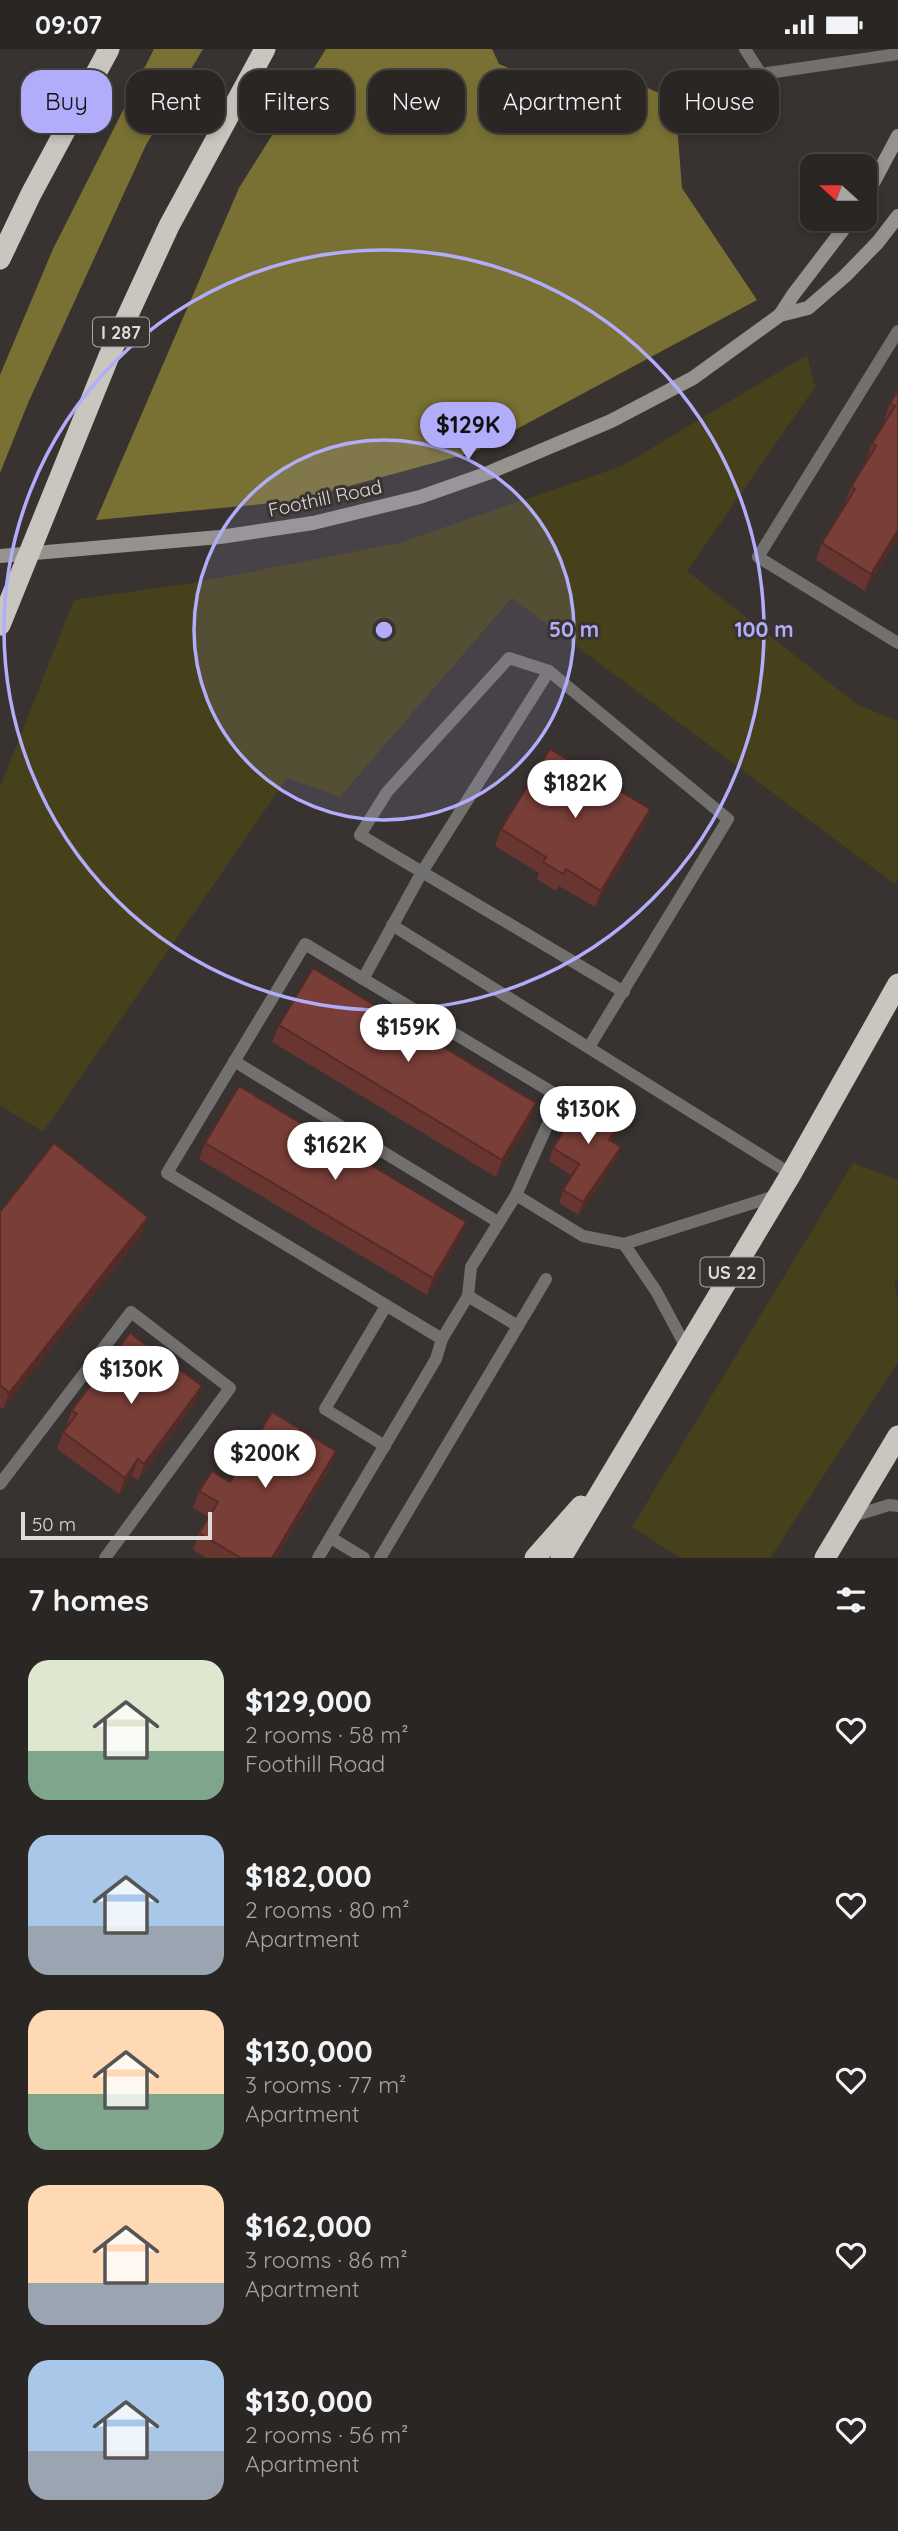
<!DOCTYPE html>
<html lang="en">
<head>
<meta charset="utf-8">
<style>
	body { margin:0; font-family:Quicksand,sans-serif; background:#322e2c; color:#f1f3f6; height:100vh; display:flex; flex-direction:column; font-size:26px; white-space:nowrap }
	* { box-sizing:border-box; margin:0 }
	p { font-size:23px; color:#a5a5a6 }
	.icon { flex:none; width:38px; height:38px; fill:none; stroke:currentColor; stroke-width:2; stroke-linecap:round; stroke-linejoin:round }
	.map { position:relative; height:1509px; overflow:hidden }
	.sheet { display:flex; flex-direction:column; background:#2a2624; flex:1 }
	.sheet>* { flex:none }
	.hud { position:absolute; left:21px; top:21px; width:858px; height:63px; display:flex; gap:14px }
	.needle { width:46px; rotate:291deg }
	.buttons { position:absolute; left:800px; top:105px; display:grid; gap:14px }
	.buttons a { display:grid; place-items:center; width:77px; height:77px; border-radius:14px; background:#2a2624; box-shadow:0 4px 10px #0003,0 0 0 2px #464341; font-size:35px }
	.scale { position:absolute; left:21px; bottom:18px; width:191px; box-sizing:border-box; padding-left:7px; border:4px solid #dedbd9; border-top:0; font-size:19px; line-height:24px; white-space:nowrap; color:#dedbd9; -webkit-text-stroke:5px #383330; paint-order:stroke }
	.price { position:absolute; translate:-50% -60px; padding:0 16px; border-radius:24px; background:#fff; color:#222; font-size:23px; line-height:46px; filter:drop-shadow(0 2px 4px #0008) }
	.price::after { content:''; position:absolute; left:50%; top:42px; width:21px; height:16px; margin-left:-10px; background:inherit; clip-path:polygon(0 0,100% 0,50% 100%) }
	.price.selected { background:#b2adfa; color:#111 }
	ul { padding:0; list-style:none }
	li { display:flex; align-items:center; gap:21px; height:175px; padding:0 28px }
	li span { display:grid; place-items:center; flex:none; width:196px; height:140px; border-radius:21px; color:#555 }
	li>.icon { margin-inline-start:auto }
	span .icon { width:84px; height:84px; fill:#fffc; stroke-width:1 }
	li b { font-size:30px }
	h2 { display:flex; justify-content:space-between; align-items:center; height:84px; padding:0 28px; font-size:30px }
	.tag { padding:0 24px; border-radius:21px; background:#2a2624; box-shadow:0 4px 10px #0003,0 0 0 2px #464341; font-size:24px; line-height:63px }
	.tag.selected { background:#b2adfa; color:#111 }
	.status { display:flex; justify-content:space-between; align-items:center; height:49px; padding:0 35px; background:#2a2624; direction:ltr }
	.status svg { height:19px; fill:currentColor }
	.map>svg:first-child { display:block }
	.green { fill:#46411a }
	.forest { fill:#797133 }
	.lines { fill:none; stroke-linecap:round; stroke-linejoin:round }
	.lane { stroke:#73716f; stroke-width:12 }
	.secondary { stroke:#96938f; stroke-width:14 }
	.highway { stroke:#c9c5bf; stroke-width:21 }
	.wall { fill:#683530 }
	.shaded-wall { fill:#552b27 }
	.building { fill:#793e38; stroke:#552b27; stroke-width:2 }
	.ring { fill:none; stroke:#b2adfa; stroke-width:3.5 }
	.labels { text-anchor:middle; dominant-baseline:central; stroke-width:6; stroke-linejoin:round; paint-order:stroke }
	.shield { fill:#383330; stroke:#aca9a6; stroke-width:2 }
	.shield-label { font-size:18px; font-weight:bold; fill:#dedbd9 }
	.street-label { font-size:19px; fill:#dedbd9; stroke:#383330 }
	.centre { fill:#b2adfa; stroke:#383330; stroke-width:3.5 }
	.ring-label { font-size:21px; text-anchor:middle; font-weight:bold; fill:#b2adfa; stroke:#383330; stroke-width:6; stroke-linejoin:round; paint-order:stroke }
</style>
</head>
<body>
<div class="status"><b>09:07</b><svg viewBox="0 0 49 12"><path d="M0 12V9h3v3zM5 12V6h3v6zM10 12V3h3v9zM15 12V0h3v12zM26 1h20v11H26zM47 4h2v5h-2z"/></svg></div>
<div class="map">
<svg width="898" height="1509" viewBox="0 0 898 1509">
	<rect width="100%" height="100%" fill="#383330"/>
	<!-- green -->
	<g class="green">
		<polygon points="807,306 815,338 687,522 858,656 898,672 898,830 895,835 512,549 340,748 287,729 43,1083 0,1056 0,738 74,551 192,534 399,494 622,417"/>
		<polygon points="853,1114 896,1130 898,1129 898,1230 894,1235 898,1251 898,1313 770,1509 681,1509 632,1478"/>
	</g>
	<!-- forest -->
	<g class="forest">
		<polygon points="154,0 203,0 146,96 28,354 0,424 0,326 53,200"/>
		<polygon points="326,0 492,0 499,15 548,36 634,33 675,51 682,139 757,251 474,403 294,452 96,471 239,139"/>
	</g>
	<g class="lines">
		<!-- lane -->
		<g class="lane">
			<polyline points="745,0 761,25 898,5"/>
			<polyline points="898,282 758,508 898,594"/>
			<polyline points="549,622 422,823 624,943"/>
			<polyline points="392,876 791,1125"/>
			<polyline points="363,930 422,823 360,786 387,743 509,609 549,622 728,770 589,998"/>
			<polyline points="234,1012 498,1173"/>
			<polyline points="516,1146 583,1187 624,1195 778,1146"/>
			<polyline points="624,1195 656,1242 686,1298"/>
			<polyline points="468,1247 518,1277"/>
			<polyline points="385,1397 325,1360 386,1257"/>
			<polyline points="0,1435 131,1263 230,1339 105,1509"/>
			<polyline points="850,1468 889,1456 898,1457"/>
			<polyline points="331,1489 364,1509"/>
			<polyline points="318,1509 436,1310 442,1290 468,1247 471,1218 516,1146 560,1048 305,895 167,1124 442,1290"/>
			<polyline points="380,1509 546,1230"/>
		</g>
		<!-- secondary -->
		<g class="secondary">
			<polyline points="864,151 898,87"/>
			<polyline points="780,266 793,246 851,170"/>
			<polyline points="0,507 220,488 313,474 420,448 488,424 611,372 693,329 780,266 808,259 845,227 878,193 898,167"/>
		</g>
		<!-- highway -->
		<g class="highway">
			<polyline points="0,210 31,145 109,0"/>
			<polyline points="0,576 109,307 169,177 265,0"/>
			<polyline points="535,1509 581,1457"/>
			<polyline points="561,1509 791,1125 898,935"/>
			<polyline points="825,1509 898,1387"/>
		</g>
	</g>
	<!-- wall -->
	<g class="wall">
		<polygon points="898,341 898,488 865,542 816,511 822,494 846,455 845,455 851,438 867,412 866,411 872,394 886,372 884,371 890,354"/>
		<polygon points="650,760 644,777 595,858 559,837 556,842 537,830 539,824 495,797 501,780"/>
		<polygon points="279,976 536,1054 530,1071 496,1128 272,993"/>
		<polygon points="569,1066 617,1084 611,1092 621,1098 616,1111 578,1166 559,1154 563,1141 572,1127 549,1112 553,1099 565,1080 564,1079"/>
		<polygon points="205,1094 466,1173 460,1189 427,1246 199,1110"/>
		<polygon points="0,1163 142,1185 3,1360 0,1358"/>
		<polygon points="195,1354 138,1431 132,1427 119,1445 57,1400 63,1383 67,1379 66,1378 72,1361"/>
		<polygon points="336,1402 330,1419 276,1509 207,1509 193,1501 199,1484 209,1468 193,1459 199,1442"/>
	</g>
	<!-- shaded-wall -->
	<g class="shaded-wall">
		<polygon points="898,481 898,488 865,542 871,525"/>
		<polygon points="650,760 644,777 595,858 601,842"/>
		<polygon points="536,1054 530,1071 496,1128 502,1111"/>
		<polygon points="621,1071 617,1084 604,1104 609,1091"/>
		<polygon points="621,1098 616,1111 578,1166 583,1153"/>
		<polygon points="148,1168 142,1185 3,1360 9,1344"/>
		<polygon points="466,1173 460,1189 427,1246 433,1229"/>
		<polygon points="202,1337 195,1354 138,1431 144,1415"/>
		<polygon points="336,1402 330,1419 276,1509 272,1509"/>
		<polygon points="138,1410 132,1427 119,1445 125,1429"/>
	</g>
	<!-- building -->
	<g class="building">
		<polygon points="898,341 898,481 871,525 822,494 855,440 851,438 876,397 872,394 895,357 890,354"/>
		<polygon points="550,700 650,760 601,842 566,820 563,825 543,813 546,808 501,780"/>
		<polygon points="313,919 536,1054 502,1111 279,976"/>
		<polygon points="239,1037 466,1173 433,1229 205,1094"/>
		<polygon points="585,1048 621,1071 609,1091 621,1098 583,1153 563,1141 579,1115 553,1099 572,1068 569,1066 576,1054 579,1056"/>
		<polygon points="54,1094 148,1168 9,1344 0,1336 0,1163"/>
		<polygon points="130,1284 202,1337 144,1415 138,1410 125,1429 63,1383 77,1365 72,1361"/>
		<polygon points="272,1363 336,1402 272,1509 241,1509 199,1484 218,1453 199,1442 212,1422 230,1433"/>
	</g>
	<!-- distance rings -->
	<circle cx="384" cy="581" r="190" fill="#b2adfa" fill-opacity=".12"/>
	<g class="ring">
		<circle cx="384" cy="581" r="190"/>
		<circle cx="384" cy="581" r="380"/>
	</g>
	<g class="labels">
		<!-- shield labels -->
		<g class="shield">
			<rect x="93" y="268.5" width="56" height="29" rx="5"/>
			<rect x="700.5" y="1208.5" width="63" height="29" rx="5"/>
		</g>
		<g class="shield-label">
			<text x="121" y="283">I 287</text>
			<text x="732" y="1223">US 22</text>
		</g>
		<!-- street labels -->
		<g class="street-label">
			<text transform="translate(325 449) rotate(-12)">Foothill Road</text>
		</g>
	</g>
	<circle cx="384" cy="581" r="10" class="centre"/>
	<g class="ring-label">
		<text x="574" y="588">50 m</text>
		<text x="764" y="588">100 m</text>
	</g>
</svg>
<div class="buttons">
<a><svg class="needle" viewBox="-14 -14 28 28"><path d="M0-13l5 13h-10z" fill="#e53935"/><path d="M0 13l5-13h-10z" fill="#a5a5a6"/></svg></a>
</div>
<div class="scale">50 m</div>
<b class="price selected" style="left:468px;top:413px">$129K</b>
<b class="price" style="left:575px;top:771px">$182K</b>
<b class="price" style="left:408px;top:1015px">$159K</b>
<b class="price" style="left:588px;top:1097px">$130K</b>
<b class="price" style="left:335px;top:1133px">$162K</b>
<b class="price" style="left:131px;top:1357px">$130K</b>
<b class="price" style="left:265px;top:1441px">$200K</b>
<div class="hud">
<a class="tag selected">Buy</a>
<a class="tag">Rent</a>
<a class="tag">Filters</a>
<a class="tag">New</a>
<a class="tag">Apartment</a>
<a class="tag">House</a>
</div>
</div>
<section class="sheet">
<h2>7 homes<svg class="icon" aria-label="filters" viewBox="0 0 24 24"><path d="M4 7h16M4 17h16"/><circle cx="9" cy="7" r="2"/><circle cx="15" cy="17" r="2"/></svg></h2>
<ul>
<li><span style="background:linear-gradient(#dfe7d0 65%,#7fa58c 0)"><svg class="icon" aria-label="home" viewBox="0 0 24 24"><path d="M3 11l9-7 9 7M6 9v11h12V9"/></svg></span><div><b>$129,000</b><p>2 rooms · 58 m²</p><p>Foothill Road</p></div><svg class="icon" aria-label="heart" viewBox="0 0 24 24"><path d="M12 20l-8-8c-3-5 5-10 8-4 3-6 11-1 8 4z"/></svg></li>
<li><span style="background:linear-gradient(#a9c7e8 65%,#9aa5b1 0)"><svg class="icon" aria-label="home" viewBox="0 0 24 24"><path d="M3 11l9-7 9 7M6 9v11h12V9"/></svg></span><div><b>$182,000</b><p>2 rooms · 80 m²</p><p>Apartment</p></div><svg class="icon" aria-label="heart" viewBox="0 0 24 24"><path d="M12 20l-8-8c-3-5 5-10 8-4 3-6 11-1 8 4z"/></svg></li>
<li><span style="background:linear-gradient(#ffd9b3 60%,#7fa58c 0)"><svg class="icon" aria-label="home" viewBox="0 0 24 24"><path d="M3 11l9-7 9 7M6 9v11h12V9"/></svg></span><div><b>$130,000</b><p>3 rooms · 77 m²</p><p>Apartment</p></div><svg class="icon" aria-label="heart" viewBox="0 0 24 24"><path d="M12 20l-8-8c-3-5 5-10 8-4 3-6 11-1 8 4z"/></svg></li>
<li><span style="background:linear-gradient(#ffd9b3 70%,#9aa5b1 0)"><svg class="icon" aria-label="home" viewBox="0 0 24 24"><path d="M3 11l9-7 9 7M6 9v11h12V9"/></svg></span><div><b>$162,000</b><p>3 rooms · 86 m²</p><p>Apartment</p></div><svg class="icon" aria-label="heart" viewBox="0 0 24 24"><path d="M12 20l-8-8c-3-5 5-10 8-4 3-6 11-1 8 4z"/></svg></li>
<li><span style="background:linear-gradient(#a9c7e8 65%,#9aa5b1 0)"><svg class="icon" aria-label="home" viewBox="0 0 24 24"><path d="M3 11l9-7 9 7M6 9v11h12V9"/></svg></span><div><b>$130,000</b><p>2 rooms · 56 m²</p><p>Apartment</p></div><svg class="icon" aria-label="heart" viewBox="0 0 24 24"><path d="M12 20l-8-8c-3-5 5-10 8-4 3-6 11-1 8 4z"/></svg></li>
</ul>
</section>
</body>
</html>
